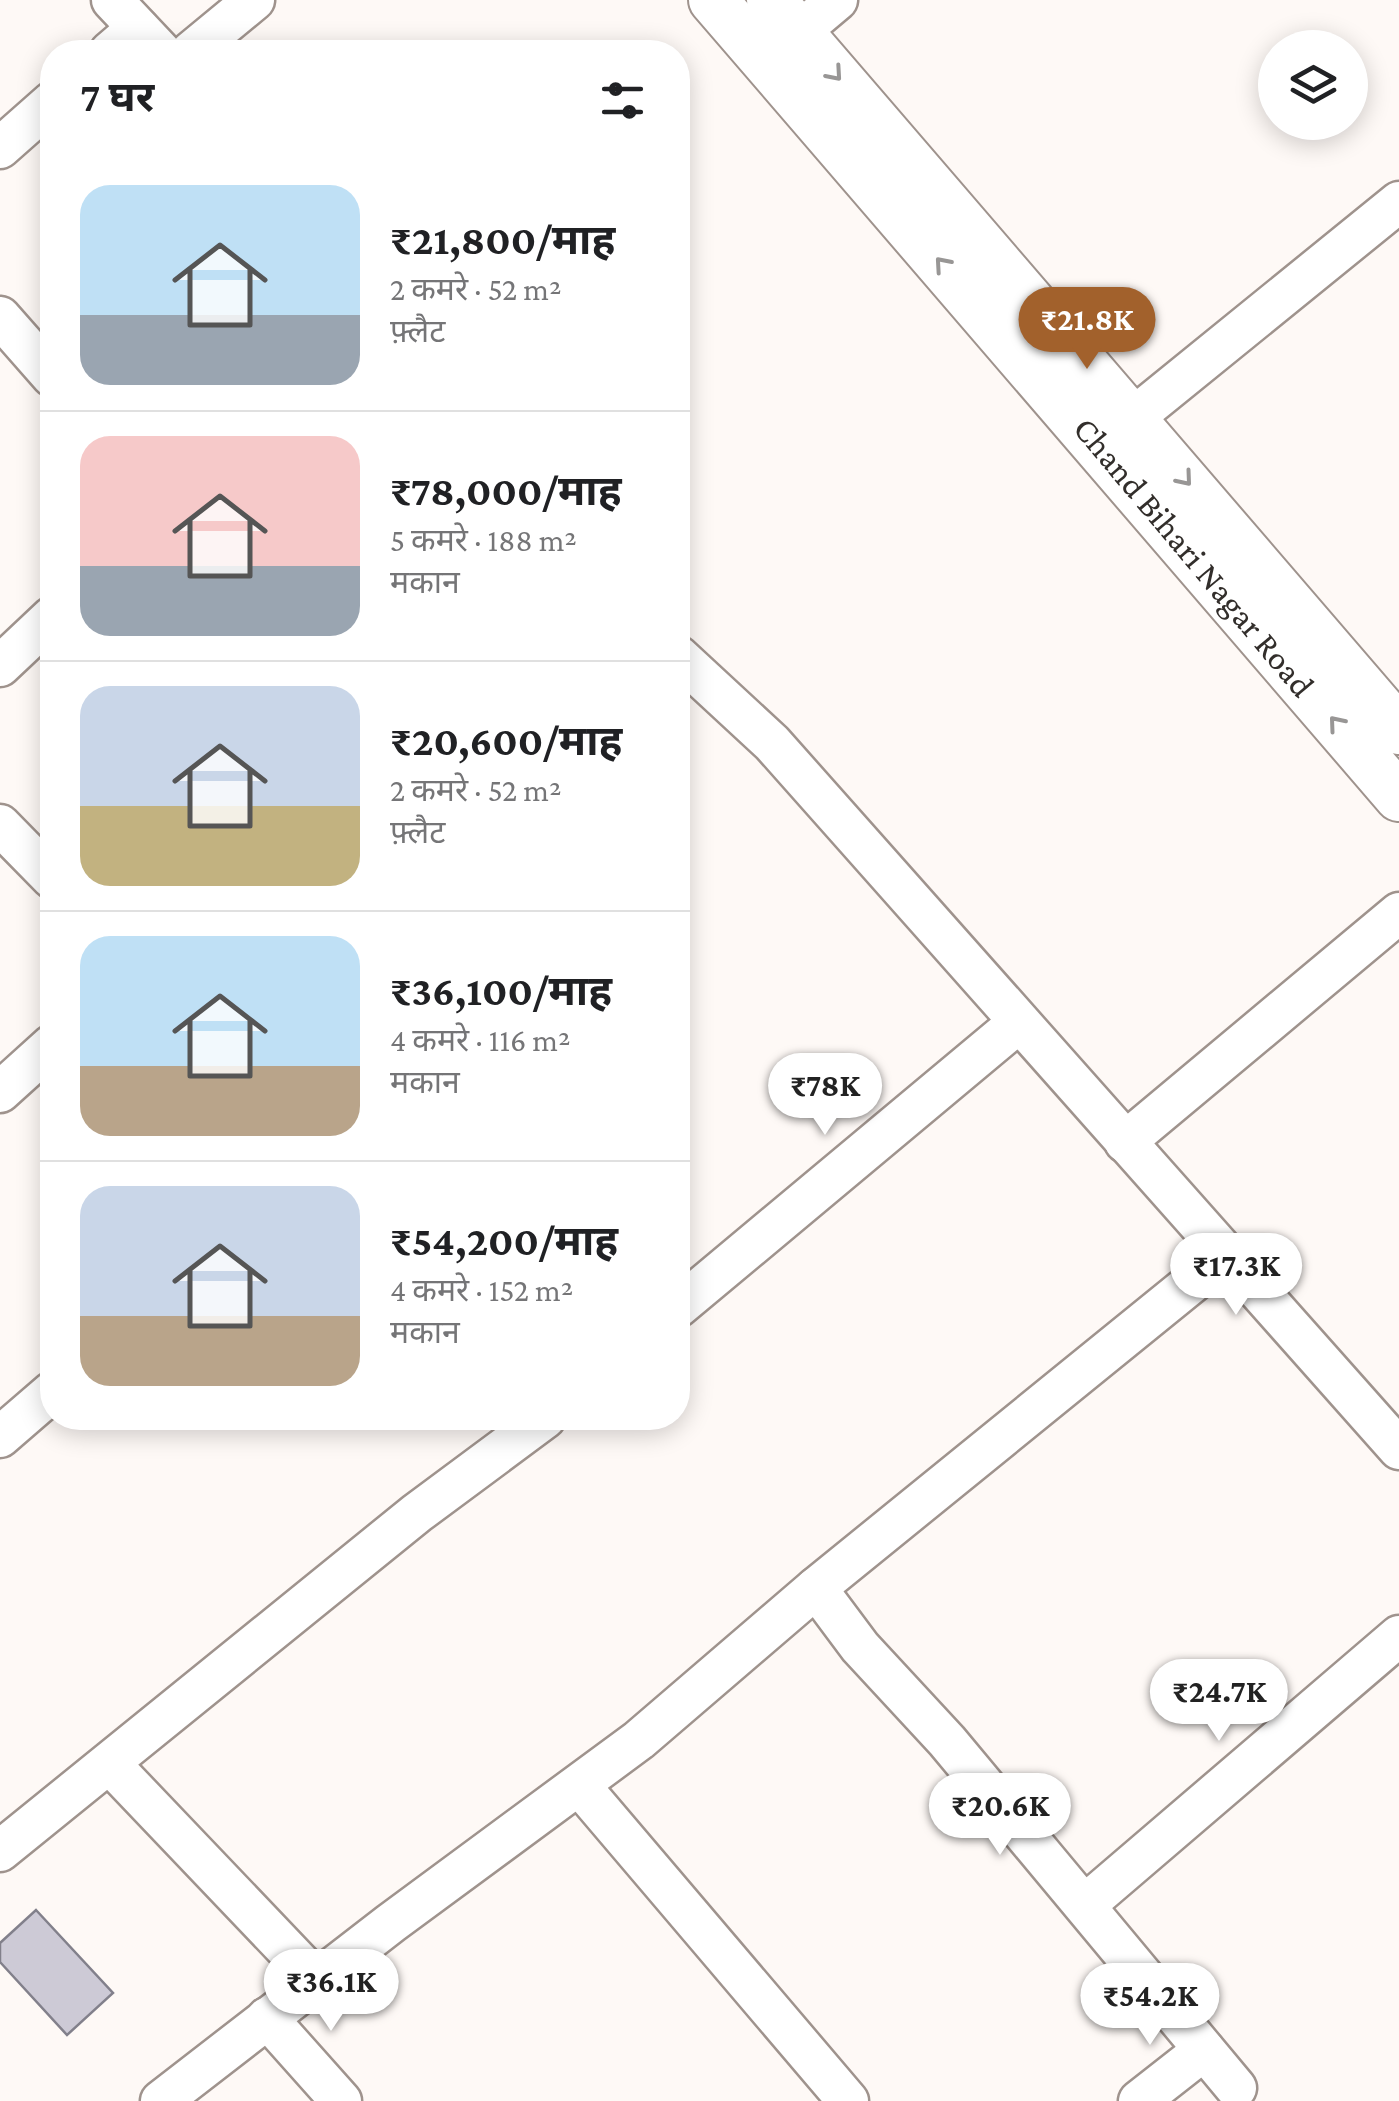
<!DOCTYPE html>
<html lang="hi">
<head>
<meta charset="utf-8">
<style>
	body { margin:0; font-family:"Crimson Pro","Noto Sans Devanagari",serif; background:#f2f2f2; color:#202124; height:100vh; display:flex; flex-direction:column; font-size:38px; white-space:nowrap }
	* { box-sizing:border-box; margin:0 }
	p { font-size:32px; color:#757577 }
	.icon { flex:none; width:55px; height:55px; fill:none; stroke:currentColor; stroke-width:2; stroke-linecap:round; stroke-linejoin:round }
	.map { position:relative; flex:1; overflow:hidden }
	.drawer { position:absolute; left:40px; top:40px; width:650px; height:1390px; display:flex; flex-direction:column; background:#fff; border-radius:40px; box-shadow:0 5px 25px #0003 }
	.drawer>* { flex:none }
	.buttons { position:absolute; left:1258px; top:30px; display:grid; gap:20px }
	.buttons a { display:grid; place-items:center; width:110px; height:110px; border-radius:50%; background:#fff; box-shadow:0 5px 25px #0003; font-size:50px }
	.price { position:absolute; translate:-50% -85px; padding:0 22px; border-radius:35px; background:#fff; color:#222; font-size:32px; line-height:65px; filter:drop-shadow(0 2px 5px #0008) }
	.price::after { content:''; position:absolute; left:50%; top:60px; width:30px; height:22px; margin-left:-15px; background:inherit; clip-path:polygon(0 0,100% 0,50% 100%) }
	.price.selected { background:#a2612c; color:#fff }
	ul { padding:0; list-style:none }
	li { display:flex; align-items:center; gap:30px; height:250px; padding:0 40px }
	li+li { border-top:2px solid #e0e0e0 }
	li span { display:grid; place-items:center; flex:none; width:280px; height:200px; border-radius:30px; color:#555 }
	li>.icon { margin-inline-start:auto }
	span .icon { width:120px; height:120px; fill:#fffc; stroke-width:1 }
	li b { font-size:42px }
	h2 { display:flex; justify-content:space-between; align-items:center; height:120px; padding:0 40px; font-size:42px }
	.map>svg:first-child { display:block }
	.building { fill:#cdcad6; stroke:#82808b; stroke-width:2.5 }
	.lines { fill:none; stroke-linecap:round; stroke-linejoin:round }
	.minor-casing { stroke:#9f938d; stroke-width:45 }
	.tertiary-casing { stroke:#9f938d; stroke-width:52 }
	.minor { stroke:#fff; stroke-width:40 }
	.tertiary { stroke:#fff; stroke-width:48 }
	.oneway { stroke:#989695 }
	.labels { text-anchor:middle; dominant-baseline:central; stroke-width:9; stroke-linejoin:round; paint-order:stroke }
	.street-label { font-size:35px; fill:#322e2b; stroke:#fff }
</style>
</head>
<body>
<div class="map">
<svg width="1399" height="2101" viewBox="0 0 1399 2101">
	<rect width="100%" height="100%" fill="#fef9f6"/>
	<!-- building -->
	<polygon class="building" points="36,1910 113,1993 67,2035 0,1962 0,1943"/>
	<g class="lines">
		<defs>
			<g id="minor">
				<polyline points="112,0 161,52"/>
				<polyline points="799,32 837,0"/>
				<polyline points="110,52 138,28"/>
				<polyline points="191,52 254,0"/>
				<polyline points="0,148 52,102"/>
				<polyline points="0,317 52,376"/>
				<polyline points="1133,418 1399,202"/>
				<polyline points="678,656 772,743 1399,1449"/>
				<polyline points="0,666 52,617"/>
				<polyline points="0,825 52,878"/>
				<polyline points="0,1092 52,1045"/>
				<polyline points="1125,1142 1399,913"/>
				<polyline points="678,1307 1018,1023"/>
				<polyline points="0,1437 52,1392"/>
				<polyline points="816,1588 860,1647 947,1741 1236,2088"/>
				<polyline points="111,1765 316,1980"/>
				<polyline points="580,1786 848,2101"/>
				<polyline points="0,1851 417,1513 545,1418"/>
				<polyline points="1085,1905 1399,1636"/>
				<polyline points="267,2018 341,2101"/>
				<polyline points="161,2101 391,1923 639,1740 816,1588 1226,1255"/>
				<polyline points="1139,2101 1204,2050"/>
			</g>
			<g id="tertiary">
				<polyline points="713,0 1399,797"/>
				<polyline points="771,0 1399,730"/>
			</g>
		</defs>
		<!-- minor casing -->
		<use href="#minor" class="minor-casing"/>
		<!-- tertiary casing -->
		<use href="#tertiary" class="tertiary-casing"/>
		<!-- minor -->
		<use href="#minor" class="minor"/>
		<!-- tertiary -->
		<use href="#tertiary" class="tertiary"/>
	</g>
	<!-- one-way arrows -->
	<defs><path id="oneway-chevron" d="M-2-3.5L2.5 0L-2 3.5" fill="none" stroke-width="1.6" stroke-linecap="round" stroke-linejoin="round" transform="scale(2.5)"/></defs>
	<g class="oneway">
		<use href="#oneway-chevron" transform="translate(835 74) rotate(49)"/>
		<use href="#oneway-chevron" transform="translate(942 264) rotate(-131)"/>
		<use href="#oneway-chevron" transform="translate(1185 479) rotate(50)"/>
		<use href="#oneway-chevron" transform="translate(1336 723) rotate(-130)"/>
	</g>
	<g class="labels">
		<!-- street labels -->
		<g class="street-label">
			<text transform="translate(1194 557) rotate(50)">Chand Bihari Nagar Road</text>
		</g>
	</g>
</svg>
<div class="buttons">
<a><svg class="icon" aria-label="layers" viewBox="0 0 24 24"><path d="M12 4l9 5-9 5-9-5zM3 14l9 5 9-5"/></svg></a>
</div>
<b class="price selected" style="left:1087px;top:372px">₹21.8K</b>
<b class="price" style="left:825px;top:1138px">₹78K</b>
<b class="price" style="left:1236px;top:1318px">₹17.3K</b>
<b class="price" style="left:1219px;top:1744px">₹24.7K</b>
<b class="price" style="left:1000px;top:1858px">₹20.6K</b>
<b class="price" style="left:331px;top:2034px">₹36.1K</b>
<b class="price" style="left:1150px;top:2048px">₹54.2K</b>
<section class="drawer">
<h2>7 घर<svg class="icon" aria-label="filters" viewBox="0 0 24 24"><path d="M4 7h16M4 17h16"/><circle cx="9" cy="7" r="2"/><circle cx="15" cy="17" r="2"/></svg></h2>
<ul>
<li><span style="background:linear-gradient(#bfe0f5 65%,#9aa5b1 0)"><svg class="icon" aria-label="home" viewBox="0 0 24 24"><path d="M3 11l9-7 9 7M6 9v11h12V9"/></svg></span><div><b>₹21,800/माह</b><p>2 कमरे · 52 m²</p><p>फ़्लैट</p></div></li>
<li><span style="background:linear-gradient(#f6c9c9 65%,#9aa5b1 0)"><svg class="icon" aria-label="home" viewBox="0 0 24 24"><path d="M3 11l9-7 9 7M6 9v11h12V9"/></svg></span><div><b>₹78,000/माह</b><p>5 कमरे · 188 m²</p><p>मकान</p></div></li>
<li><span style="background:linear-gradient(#c9d6e8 60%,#c2b280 0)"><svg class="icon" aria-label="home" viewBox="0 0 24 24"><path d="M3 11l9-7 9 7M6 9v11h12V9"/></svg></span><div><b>₹20,600/माह</b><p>2 कमरे · 52 m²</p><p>फ़्लैट</p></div></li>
<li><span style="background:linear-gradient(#bfe0f5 65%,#b9a48a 0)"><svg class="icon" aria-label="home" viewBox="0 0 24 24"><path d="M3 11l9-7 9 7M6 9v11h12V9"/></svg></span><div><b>₹36,100/माह</b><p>4 कमरे · 116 m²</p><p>मकान</p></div></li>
<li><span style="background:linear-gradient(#c9d6e8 65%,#b9a48a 0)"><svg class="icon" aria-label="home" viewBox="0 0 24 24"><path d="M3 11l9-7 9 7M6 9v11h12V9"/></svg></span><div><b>₹54,200/माह</b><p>4 कमरे · 152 m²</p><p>मकान</p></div></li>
</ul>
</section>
</div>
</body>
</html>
